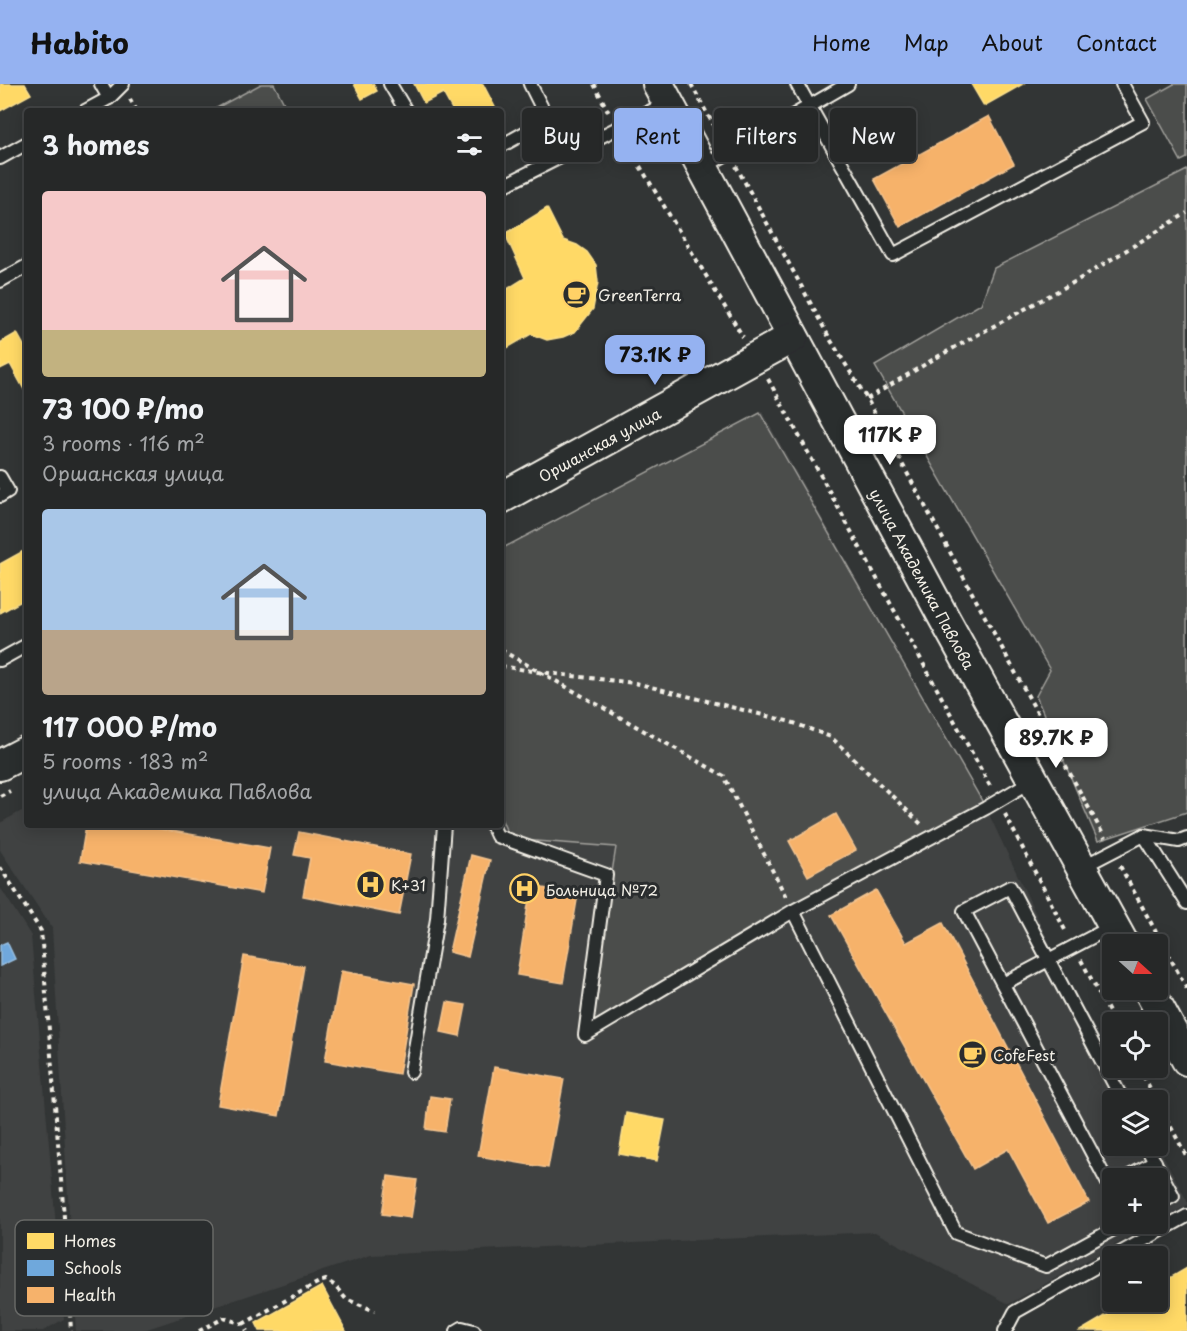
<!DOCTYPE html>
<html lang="en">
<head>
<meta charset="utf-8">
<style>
	body { margin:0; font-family:"Playpen Sans",sans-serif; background:#2e3030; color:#f1f3f6; height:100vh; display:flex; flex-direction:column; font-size:22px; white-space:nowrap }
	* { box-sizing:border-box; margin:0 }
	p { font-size:20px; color:#a4a6a8 }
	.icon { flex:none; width:33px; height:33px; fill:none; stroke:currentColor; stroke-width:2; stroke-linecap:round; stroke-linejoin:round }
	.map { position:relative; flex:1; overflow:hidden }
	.side { position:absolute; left:24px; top:24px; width:480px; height:720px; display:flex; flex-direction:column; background:#262828; border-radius:6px; box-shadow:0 3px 15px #0003,0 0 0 2px #424445 }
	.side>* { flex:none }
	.guide { position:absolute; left:522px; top:24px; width:570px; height:54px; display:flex; gap:12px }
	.needle { width:39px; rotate:111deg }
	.tools { position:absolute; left:1102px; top:850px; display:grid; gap:12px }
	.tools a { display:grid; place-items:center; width:66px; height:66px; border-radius:6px; background:#262828; box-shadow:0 3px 15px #0003,0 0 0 2px #424445; font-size:30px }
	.price { position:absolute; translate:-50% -51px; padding:0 14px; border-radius:12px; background:#fff; color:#222; font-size:20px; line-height:39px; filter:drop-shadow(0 2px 3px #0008) }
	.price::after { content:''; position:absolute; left:50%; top:36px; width:18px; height:14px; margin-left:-9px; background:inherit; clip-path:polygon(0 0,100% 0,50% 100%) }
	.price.on { background:#95b2f1; color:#111 }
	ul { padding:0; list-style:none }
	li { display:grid; align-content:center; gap:12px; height:318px; padding:0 18px }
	li span { display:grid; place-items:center; height:186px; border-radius:6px; color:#555 }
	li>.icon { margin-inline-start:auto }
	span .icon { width:108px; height:108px; fill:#fffc; stroke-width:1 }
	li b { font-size:26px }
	h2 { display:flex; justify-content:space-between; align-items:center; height:72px; padding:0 18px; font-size:26px }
	.chip { padding:0 21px; border-radius:6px; background:#262828; box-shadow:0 3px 15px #0003,0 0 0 2px #424445; font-size:21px; line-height:54px }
	.chip.on { background:#95b2f1; color:#111 }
	header { display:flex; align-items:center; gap:36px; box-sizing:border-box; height:84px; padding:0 30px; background:#95b2f1; color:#111 }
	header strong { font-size:28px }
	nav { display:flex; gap:33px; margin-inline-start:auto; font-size:21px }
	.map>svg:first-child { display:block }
	.built { fill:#404242 }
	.green { fill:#4b4d4c; stroke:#a09f9a; stroke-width:1.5 }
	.homes { fill:#ffd966; stroke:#fce08d; stroke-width:1.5 }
	.schools { fill:#6fa8dc; stroke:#97bee0; stroke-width:1.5 }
	.health { fill:#f6b26b; stroke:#f5c590; stroke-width:1.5 }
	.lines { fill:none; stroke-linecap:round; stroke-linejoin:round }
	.service-casing { stroke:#f4f1e8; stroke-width:16 }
	.tertiary-casing { stroke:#f4f1e8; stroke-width:34 }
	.path { stroke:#f4f1e8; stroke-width:4; stroke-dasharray:4.5 4.5; stroke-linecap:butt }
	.service { stroke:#2a2d2e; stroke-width:12 }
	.tertiary { stroke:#2a2d2e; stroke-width:30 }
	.labels { text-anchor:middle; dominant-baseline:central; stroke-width:6; stroke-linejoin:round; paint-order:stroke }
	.poi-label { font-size:15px; fill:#f4f1e8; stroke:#2a2d2e; text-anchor:start }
	.street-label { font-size:15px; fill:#f4f1e8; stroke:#2a2d2e }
	.key { fill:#2a2d2e; stroke:#676866; stroke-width:1.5 }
	.key-label { font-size:16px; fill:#f4f1e8 }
</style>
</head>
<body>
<header>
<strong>Habito</strong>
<nav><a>Home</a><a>Map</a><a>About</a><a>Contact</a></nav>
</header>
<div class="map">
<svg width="1187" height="1247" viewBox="0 0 1187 1247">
	<rect width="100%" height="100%" fill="#323535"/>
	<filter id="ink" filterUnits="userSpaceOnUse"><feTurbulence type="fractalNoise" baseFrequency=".0167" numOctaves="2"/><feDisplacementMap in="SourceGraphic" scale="12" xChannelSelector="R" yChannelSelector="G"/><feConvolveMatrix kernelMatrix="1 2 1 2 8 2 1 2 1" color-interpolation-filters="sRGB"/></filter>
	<g filter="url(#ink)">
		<!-- built -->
		<g class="built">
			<polygon points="762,328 986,724 1055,871 1113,979 1113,984 1116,984 1134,1017 1113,1017 1113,1062 1158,1062 1187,1117 1187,1121 1158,1138 1158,1095 1113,1095 1113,1140 1153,1140 1009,1220 875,1148 371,1171 141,1247 76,1247 52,844 0,766 0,739 27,724 27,741 501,741 501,465"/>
			<polygon points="0,803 31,852 64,1235 43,1247 0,1247"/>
		</g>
		<!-- green -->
		<g class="green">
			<polygon points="261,0 274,0 288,27 211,27"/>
			<polygon points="1174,0 1187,0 1187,74 1181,77 1147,15"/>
			<polygon points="1187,86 1187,728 1098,757 1036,612 1050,586 875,282 981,220 994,184"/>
			<polygon points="760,329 986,724 587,947 616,763 510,755 501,734 501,465"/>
		</g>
		<!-- homes -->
		<g class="homes">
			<polygon points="0,0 25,0 31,10 0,27"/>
			<polygon points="354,0 373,0 377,7 362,15"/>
			<polygon points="414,0 483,0 497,27 453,27 443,9 424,19"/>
			<polygon points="971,0 1023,0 984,22"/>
			<polygon points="547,124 563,156 577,161 587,168 596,181 598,198 593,225 575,248 563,253 547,256 531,250 502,267 501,209 525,194 505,150"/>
			<polygon points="17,249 27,267 27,311 10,280 0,285 0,259"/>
			<polygon points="27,465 27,514 0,529 0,480"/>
			<polygon points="626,1029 665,1036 657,1077 619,1070"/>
			<polygon points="1187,1184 1187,1247 1080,1247 1129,1218 1158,1218 1158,1201"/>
			<polygon points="322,1202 346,1247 260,1247 256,1239"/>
		</g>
		<!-- schools -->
		<polygon class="schools" points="7,858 15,875 0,882 0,861"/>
		<!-- health -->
		<g class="health">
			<polygon points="989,32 1014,80 900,143 874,95"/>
			<polygon points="836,730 856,766 808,792 789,757"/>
			<polygon points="86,741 137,741 270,764 262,809 80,777"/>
			<polygon points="299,748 411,770 399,831 303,812 310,774 294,771"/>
			<polygon points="471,771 490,776 468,873 449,868"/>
			<polygon points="531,802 578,810 563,899 517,891"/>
			<polygon points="876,806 906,859 943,839 1089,1118 1048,1139 1008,1065 973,1085 831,831"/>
			<polygon points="244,872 304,882 279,1032 218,1021"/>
			<polygon points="341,887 414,900 399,990 325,977"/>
			<polygon points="447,918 466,921 460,952 441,948"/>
			<polygon points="494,983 564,995 548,1084 478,1072"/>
			<polygon points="430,1012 450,1015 445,1048 426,1045"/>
			<polygon points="388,1092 417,1096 411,1134 382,1130"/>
		</g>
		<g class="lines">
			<defs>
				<g id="service">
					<polyline points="101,0 109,14"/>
					<polyline points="390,0 406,27"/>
					<polyline points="797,0 893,171 1143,38 1122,0"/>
					<polyline points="85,27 109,14 123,0"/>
					<polyline points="501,62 548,36 530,0"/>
					<polyline points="0,74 27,59"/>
					<polyline points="704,83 848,0"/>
					<polyline points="501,103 667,19"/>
					<polyline points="0,197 27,182"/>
					<polyline points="0,393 8,407 0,412"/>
					<polyline points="0,576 27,561"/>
					<polyline points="492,741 497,752 606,791 585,951 793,827 986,724 1033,696"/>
					<polyline points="1144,751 1187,819"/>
					<polyline points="1082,783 1144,751 1179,757 1187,754"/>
					<polyline points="793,827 956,1149 1046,1182 1123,1140"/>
					<polyline points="1003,900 1113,842"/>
					<polyline points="411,988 437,835 444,741"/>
					<polyline points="1146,1062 1173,1112 1158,1120"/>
					<polyline points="1124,1095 1155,1078"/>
					<polyline points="1113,1101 1110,1103 964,827 1010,803 1123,1017"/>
					<polyline points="1113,1173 1187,1132"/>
					<polyline points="457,1247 462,1244 474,1247"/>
					<polyline points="1005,1247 1015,1228 1113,1173"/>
				</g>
				<g id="tertiary">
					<path id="s1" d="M658 0 944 534 1124 861"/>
					<path id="s2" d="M501 414 793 253"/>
					<polyline points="0,681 27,667"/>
					<polyline points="1149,906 1187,976"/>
				</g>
			</defs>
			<!-- service casing -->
			<use href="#service" class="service-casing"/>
			<!-- tertiary casing -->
			<use href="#tertiary" class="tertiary-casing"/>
			<!-- path -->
			<g class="path">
				<polyline points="594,0 610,31"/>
				<polyline points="691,0 721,55"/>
				<polyline points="130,15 137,27"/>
				<polyline points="626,59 743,253"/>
				<polyline points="736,82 830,255 867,315 1105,754"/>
				<polyline points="768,295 990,702"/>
				<polyline points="867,315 939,272 1076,197 1187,129"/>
				<polyline points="501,566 724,692 786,813"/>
				<polyline points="501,582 538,588 635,599 791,638 831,653 922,741"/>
				<polyline points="0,712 10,707"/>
				<polyline points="1005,730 1066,848"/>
				<polyline points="1120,782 1187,905"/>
				<polyline points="0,783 41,847 66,1158 71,1247"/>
				<polyline points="1081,876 1115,939"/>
				<polyline points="1139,984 1157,1017"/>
				<polyline points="1158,1019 1187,1073"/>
				<polyline points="243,1240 319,1198 326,1196 334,1201 346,1215 375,1227"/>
				<polyline points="199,1247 224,1234 243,1240 247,1247"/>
			</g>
			<!-- service -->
			<use href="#service" class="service"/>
			<!-- tertiary -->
			<use href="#tertiary" class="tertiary"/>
		</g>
	</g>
	<!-- icons -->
	<defs>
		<symbol id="cafe-ring" viewBox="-11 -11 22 22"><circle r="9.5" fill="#2a2d2e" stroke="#ffd166" stroke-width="1.5"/><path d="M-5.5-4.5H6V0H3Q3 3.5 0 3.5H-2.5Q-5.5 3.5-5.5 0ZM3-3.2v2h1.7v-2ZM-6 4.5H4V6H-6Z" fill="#ffd166"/></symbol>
		<symbol id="hospital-ring" viewBox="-11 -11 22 22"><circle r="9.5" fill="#2a2d2e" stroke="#ffd166" stroke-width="1.5"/><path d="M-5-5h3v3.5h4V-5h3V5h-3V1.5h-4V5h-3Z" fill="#ffd166"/></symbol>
	</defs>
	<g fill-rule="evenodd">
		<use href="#cafe-ring" x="560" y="194" width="33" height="33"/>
		<use href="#hospital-ring" x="354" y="784" width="33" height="33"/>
		<use href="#hospital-ring" x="508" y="788" width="33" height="33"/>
		<use href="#cafe-ring" x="956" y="954" width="33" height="33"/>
	</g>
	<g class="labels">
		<!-- poi labels -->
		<g class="poi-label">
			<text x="598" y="210">GreenTerra</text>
			<text x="391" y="800">К+31</text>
			<text x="546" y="805">Больница №72</text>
			<text x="993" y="970">CofeFest</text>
		</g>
		<!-- street labels -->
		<g class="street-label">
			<text stroke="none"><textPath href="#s2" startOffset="112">Оршанская улица</textPath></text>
			<text stroke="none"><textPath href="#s1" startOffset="561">улица Академика Павлова</textPath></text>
		</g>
	</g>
	<!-- legend -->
	<rect x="15" y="1136" width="198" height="96" rx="9" class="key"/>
	<rect x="27" y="1149" width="27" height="16" fill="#ffd966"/>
	<rect x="27" y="1176" width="27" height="16" fill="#6fa8dc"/>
	<rect x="27" y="1203" width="27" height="16" fill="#f6b26b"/>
	<g class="key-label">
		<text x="64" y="1163">Homes</text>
		<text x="64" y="1190">Schools</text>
		<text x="64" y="1217">Health</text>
	</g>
</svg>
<div class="tools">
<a><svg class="needle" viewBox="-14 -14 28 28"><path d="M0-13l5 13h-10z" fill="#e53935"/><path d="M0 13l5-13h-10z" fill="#a4a6a8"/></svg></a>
<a><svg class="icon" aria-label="locate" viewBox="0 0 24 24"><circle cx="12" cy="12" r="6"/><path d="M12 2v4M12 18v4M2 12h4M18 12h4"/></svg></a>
<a><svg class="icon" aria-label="layers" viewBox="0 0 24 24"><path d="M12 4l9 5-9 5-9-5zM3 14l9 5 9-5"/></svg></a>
<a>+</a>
<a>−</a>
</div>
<b class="price on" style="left:655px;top:302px">73.1K ₽</b>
<b class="price" style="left:890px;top:382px">117K ₽</b>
<b class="price" style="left:1056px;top:685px">89.7K ₽</b>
<div class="guide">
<a class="chip">Buy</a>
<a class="chip on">Rent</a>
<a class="chip">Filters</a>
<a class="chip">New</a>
</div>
<section class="side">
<h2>3 homes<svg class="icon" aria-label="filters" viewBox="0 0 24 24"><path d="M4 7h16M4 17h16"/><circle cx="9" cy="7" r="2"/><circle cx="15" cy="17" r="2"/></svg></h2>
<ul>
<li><span style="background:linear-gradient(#f6c9c9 75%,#c2b280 0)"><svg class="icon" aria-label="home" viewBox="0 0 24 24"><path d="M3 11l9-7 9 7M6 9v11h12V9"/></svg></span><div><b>73 100 ₽/mo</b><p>3 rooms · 116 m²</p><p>Оршанская улица</p></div></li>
<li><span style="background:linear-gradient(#a9c7e8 65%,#b9a48a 0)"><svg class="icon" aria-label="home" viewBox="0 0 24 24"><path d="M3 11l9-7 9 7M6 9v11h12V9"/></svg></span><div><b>117 000 ₽/mo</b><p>5 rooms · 183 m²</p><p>улица Академика Павлова</p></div></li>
</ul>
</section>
</div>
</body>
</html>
